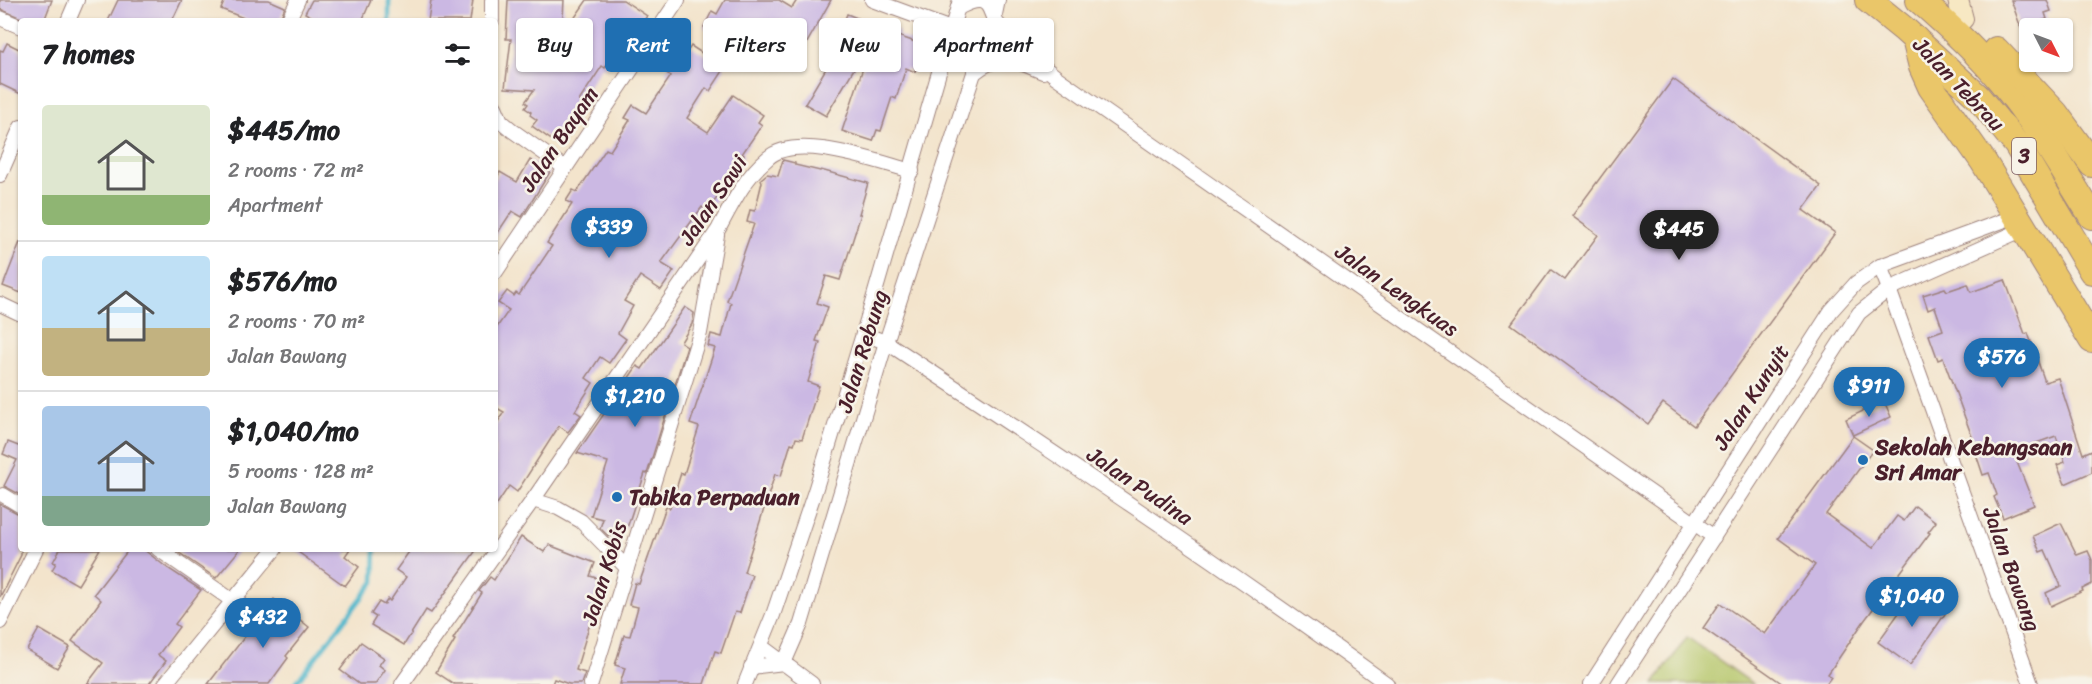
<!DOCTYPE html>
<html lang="en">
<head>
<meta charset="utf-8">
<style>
	body { margin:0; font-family:Sriracha,sans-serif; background:#f2f2f2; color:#202124; height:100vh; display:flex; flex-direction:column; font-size:22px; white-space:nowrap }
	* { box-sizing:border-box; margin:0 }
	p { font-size:20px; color:#757577 }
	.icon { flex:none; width:33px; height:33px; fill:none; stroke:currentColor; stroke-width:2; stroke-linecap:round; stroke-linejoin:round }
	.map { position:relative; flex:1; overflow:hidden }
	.drawer { position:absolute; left:18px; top:18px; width:480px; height:534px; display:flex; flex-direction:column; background:#fff; border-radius:6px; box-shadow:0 2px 4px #0004 }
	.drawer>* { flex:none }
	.hud { position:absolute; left:516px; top:18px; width:570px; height:54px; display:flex; gap:12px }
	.needle { width:39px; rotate:132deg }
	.fabs { position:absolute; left:2019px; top:18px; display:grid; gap:12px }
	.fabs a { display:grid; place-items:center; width:54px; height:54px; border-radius:6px; background:#fff; box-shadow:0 2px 4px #0004; font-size:30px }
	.price { position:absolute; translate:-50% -51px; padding:0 14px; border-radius:21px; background:#1f6fb2; color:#fff; font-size:20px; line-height:39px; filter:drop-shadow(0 2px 3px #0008) }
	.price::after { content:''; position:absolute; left:50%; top:36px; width:18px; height:14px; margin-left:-9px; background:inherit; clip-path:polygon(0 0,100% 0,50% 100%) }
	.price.current { background:#222; color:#fff }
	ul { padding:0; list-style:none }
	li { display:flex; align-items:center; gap:18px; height:150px; padding:0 24px }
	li+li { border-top:2px solid #e0e0e0 }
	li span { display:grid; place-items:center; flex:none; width:168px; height:120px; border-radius:6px; color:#555 }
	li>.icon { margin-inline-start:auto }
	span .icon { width:72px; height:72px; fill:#fffc; stroke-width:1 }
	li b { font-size:26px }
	h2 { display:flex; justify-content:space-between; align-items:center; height:72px; padding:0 24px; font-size:26px }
	.chip { padding:0 21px; border-radius:6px; background:#fff; box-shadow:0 2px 4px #0004; font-size:21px; line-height:54px }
	.chip.current { background:#1f6fb2; color:#fff }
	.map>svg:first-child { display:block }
	.green { fill:#b5c66a; stroke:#80724a; stroke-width:1.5 }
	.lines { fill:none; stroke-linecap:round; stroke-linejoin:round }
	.stream { stroke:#4db6cb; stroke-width:4.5 }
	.building { fill:#cbb8e3 }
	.street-casing { stroke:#9e827c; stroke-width:16 }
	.secondary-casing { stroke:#9e827c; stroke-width:22 }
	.highway-casing { stroke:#9e827c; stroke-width:28 }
	.street { stroke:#fff; stroke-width:14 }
	.secondary { stroke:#f7e8c3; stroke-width:20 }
	.highway { stroke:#eac669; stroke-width:26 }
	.poi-dot { fill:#1f6fb2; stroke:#f7f3e8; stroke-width:2 }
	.labels { text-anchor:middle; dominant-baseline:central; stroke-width:5; stroke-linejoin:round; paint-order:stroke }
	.shield { fill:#f7f3e8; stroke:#7e5f64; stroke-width:1.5 }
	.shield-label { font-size:21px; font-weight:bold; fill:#4a1f2b }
	.street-label { font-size:22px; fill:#4a1f2b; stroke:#f7f3e8 }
	.poi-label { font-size:22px; font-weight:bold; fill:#4a1f2b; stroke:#f7f3e8; text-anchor:start }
</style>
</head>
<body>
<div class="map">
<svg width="2092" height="684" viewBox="0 0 2092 684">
	<rect width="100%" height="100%" fill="#f7f3e8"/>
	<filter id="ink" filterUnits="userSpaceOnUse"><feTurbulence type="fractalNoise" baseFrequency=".0167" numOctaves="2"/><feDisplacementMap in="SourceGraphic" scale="12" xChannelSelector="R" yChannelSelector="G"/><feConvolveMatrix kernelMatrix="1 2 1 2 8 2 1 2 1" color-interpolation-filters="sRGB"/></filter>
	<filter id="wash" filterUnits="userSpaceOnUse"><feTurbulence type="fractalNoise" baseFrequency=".008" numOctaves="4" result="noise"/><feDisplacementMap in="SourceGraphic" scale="24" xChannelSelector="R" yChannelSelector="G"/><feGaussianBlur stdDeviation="1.35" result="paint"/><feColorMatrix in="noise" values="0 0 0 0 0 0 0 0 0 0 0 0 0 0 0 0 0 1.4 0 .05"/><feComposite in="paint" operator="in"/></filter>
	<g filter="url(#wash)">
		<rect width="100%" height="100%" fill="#f3e4cc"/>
		<!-- green -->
		<polygon class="green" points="1687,637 1753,684 1654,684"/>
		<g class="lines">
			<!-- stream -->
			<g class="stream">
				<polyline points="389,21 389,0"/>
				<polyline points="295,684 374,582 375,549"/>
			</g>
		</g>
		<g id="blocks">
			<!-- building -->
			<g class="building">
				<polygon points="0,0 52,0 44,21 28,21 0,9"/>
				<polygon points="118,0 182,0 172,21 108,21"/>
				<polygon points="225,0 269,0 285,7 279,21 251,21 221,9"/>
				<polygon points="312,0 371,0 362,21 320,21 305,13"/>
				<polygon points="431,0 473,0 470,21 428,21"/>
				<polygon points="508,0 564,0 562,36 587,0 623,0 647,16 631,39 627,36 605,68 602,66 579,101 584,105 557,144 532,126 537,120 530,115 531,112 525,108 528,104 525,102 534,90 505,88 511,39 506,39"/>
				<polygon points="725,0 779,0 792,8 797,0 831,0 799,57 745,23 731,45 704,27 712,11 717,14"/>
				<polygon points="2011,0 2047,0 2051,11 2045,13 2047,19 2021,28"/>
				<polygon points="847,14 882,28 883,26 899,32 898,36 924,45 915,72 906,68 896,99 892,97 881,131 877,130 873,141 842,131 866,59 861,57 826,116 805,104 834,55 831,54"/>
				<polygon points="7,43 21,50 21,94 0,84 0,50 3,51"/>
				<polygon points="691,46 725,68 710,91 706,88 687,118 708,132 733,95 763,115 758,122 762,125 742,154 744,155 733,172 737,175 729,186 726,184 708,211 702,207 661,263 674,271 661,290 640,276 624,301 633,306 618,333 626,339 609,363 600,357 586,378 593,383 575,411 581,415 568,432 559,426 517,492 509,486 495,507 495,426 504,412 495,407 495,330 509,310 498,303 507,291 514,296 516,293 519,295 552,246 547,243 572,204 566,201 573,190 577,192 606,149 610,151 630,120 625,118 633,105 646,113 671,76 665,72 681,47 687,52"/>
				<polygon points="1673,79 1821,186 1803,210 1835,233 1694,426 1663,403 1648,424 1511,324 1551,270 1565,280 1598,235 1572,216"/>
				<polygon points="530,160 550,172 522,217 512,211 495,237 495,180 500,172 517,182"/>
				<polygon points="783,160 795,163 795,165 820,171 821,170 868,183 859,214 861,214 840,280 826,276 817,303 828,307 816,341 820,342 808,382 819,386 802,439 796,438 794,444 791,443 781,476 775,474 744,572 752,575 740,613 735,612 721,653 715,651 704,684 620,684 625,668 615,665 624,635 630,636 638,607 629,605 635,583 639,584 666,507 670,508 681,473 684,474 699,427 690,424 715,348 708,346 711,334 722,337 731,303 727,301 754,224 747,222 750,210 755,211 762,182 761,179 767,174 778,176"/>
				<polygon points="20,242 21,242 21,293 3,286"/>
				<polygon points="2005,280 2025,334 2028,333 2045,382 2058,378 2083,454 2092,450 2092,472 2065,484 2057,465 2065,462 2056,436 2022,448 2026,459 2017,462 2034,505 2003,518 1994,497 1997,495 1989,473 1983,475 1976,454 1978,453 1943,358 1938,360 1929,335 1943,330 1935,307 1928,310 1923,295 1945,288 1947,291 1968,284 1971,292"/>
				<polygon points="685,307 694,313 692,324 681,342 687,346 647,474 645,473 627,528 619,526 615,537 607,535 600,528 603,519 591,516 608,462 577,453 637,366 642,369"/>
				<polygon points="1884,401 1891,417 1853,435 1846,419"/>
				<polygon points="1853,436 1873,450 1826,514 1873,548 1897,516 1904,521 1915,506 1936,522 1928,532 1930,533 1864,621 1828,674 1831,677 1826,684 1783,684 1703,628 1720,603 1765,634 1815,565 1778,538"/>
				<polygon points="8,442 21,447 21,495 4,486 17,460 3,454"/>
				<polygon points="0,504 21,515 21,555 0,597"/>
				<polygon points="2061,523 2077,555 2088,551 2092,560 2092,584 2082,589 2083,591 2051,606 2046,593 2061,586 2045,550 2040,552 2033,536"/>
				<polygon points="521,537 544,552 549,545 595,563 590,576 603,580 576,670 585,673 581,684 569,684 554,679 552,684 454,684 436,672 455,640 453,639 482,593 479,591 490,577 494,580"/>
				<polygon points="60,549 100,549 78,585 52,570 56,563 53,562"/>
				<polygon points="129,549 143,549 166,567 201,590 175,624 179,627 158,655 166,661 149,684 87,684 103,663 72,641 101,600 94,594"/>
				<polygon points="181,549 240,549 216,578 178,552"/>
				<polygon points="294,549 350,549 345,556 359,567 345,586"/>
				<polygon points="411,549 477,549 431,613 426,610 404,645 371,625 376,617 371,614 379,602 384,605 388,599 390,601 406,577 396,570"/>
				<polygon points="1914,592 1945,614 1910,665 1878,642"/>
				<polygon points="274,599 309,627 286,656 288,658 269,684 208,684"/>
				<polygon points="39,629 70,647 57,668 27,650"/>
				<polygon points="361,642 384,658 379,665 385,670 375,684 359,684 340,670"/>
			</g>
		</g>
	</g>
	<g filter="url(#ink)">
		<use href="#blocks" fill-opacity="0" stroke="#9e827c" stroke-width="1.5"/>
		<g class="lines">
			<defs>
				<g id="street">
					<polyline points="872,0 951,29"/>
					<path d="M958 8C965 5 972 0 980 1 990 3 990 12 994 19 1007 38 1038 62 1056 77L1714 537"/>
					<polyline points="0,18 21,27"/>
					<polyline points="68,21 77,0"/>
					<polyline points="288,21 298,0"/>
					<polyline points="492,21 492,0"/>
					<path d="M974 73C1002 51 1013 60 1043 72"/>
					<polyline points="495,107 501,121 513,131 565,168"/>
					<polyline points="0,175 21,127"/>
					<polyline points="1880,266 1889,289 2031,684"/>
					<polyline points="495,273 678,0"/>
					<polyline points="0,304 21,314"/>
					<path d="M863 334 886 342C1055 453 1223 565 1387 684"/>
					<polyline points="3,495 21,506"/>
					<polyline points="533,500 558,508 581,521 627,568"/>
					<polyline points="158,549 233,601"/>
					<polyline points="0,622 36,549"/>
					<polyline points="762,647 812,684"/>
					<polyline points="784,663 801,624 886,342 974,73 994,19 998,0"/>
					<polyline points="751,667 784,663"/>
					<polyline points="165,684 275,549"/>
					<path d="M402 684 533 500 718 230C732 204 745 177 768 158 797 132 877 162 912 171"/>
					<polyline points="591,684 700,333 717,235"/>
					<polyline points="745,684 773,615 815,491 863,334 960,0"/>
					<polyline points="1591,684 1831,311 1856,283 1880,266 2016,216"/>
					<polyline points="1618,684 1859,313 1889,289 2024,229"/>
				</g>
				<polyline id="secondary" points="1958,0 1963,19"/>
				<g id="highway">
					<polyline points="1868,0 1905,30 1977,96 2017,145 2092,271"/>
					<path d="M1919 0C1948 25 1977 52 2001 81 2036 123 2063 170 2092 216"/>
					<polyline points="1915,39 1922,67 1931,87 1983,161 2092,340"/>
					<polyline points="1996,50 2055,113 2092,164"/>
				</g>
			</defs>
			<!-- street casing -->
			<use href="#street" class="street-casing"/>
			<!-- secondary casing -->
			<use href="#secondary" class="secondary-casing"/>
			<!-- highway casing -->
			<use href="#highway" class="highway-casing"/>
			<!-- street -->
			<use href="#street" class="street"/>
			<!-- secondary -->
			<use href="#secondary" class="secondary"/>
			<!-- highway -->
			<use href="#highway" class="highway"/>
		</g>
	</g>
	<!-- markers -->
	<g class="poi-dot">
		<circle cx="1863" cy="460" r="6"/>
		<circle cx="617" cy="497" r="6"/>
	</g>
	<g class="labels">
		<!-- shield labels -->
		<rect class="shield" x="2012" y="138" width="24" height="36" rx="4.5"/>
		<g class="shield-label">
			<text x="2024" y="156">3</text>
		</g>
		<!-- street labels -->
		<g class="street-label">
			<text transform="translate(1959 84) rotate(46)">Jalan Tebrau</text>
			<text transform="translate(559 139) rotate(-56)">Jalan Bayam</text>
			<text transform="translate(713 200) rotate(-56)">Jalan Sawi</text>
			<text transform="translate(1397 290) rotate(35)">Jalan Lengkuas</text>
			<text transform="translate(862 351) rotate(-73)">Jalan Rebung</text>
			<text transform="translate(1751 397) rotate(-57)">Jalan Kunyit</text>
			<text transform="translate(1140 486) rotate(34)">Jalan Pudina</text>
			<text transform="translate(2012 569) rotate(70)">Jalan Bawang</text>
			<text transform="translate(604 573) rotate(-73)">Jalan Kobis</text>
		</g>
		<!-- poi labels -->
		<g class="poi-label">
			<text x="1875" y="447">Sekolah Kebangsaan<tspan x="1875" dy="25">Sri Amar</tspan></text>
			<text x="629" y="497">Tabika Perpaduan</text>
		</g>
	</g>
</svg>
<div class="fabs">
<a><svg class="needle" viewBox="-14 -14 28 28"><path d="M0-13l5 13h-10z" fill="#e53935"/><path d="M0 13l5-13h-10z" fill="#757577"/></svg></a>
</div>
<b class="price" style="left:609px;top:259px">$339</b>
<b class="price current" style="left:1679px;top:261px">$445</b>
<b class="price" style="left:2002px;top:389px">$576</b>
<b class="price" style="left:1869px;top:418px">$911</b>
<b class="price" style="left:635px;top:428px">$1,210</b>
<b class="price" style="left:1912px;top:628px">$1,040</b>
<b class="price" style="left:263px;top:649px">$432</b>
<div class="hud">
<a class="chip">Buy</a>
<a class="chip current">Rent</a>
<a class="chip">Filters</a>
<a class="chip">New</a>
<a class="chip">Apartment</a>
</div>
<section class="drawer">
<h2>7 homes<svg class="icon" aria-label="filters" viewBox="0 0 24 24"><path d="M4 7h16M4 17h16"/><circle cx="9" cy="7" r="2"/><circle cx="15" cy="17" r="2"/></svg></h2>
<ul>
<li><span style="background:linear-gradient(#dfe7d0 75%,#8fb573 0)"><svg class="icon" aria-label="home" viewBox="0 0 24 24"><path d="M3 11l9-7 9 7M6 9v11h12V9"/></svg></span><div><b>$445/mo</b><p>2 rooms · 72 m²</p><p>Apartment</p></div></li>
<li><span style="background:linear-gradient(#bfe0f5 60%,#c2b280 0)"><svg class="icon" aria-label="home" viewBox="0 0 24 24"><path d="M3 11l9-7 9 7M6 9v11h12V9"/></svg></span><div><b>$576/mo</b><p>2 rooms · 70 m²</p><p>Jalan Bawang</p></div></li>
<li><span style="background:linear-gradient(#a9c7e8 75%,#7fa58c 0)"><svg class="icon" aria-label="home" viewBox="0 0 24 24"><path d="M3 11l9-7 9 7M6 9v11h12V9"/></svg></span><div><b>$1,040/mo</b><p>5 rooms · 128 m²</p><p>Jalan Bawang</p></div></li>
</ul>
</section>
</div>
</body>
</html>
